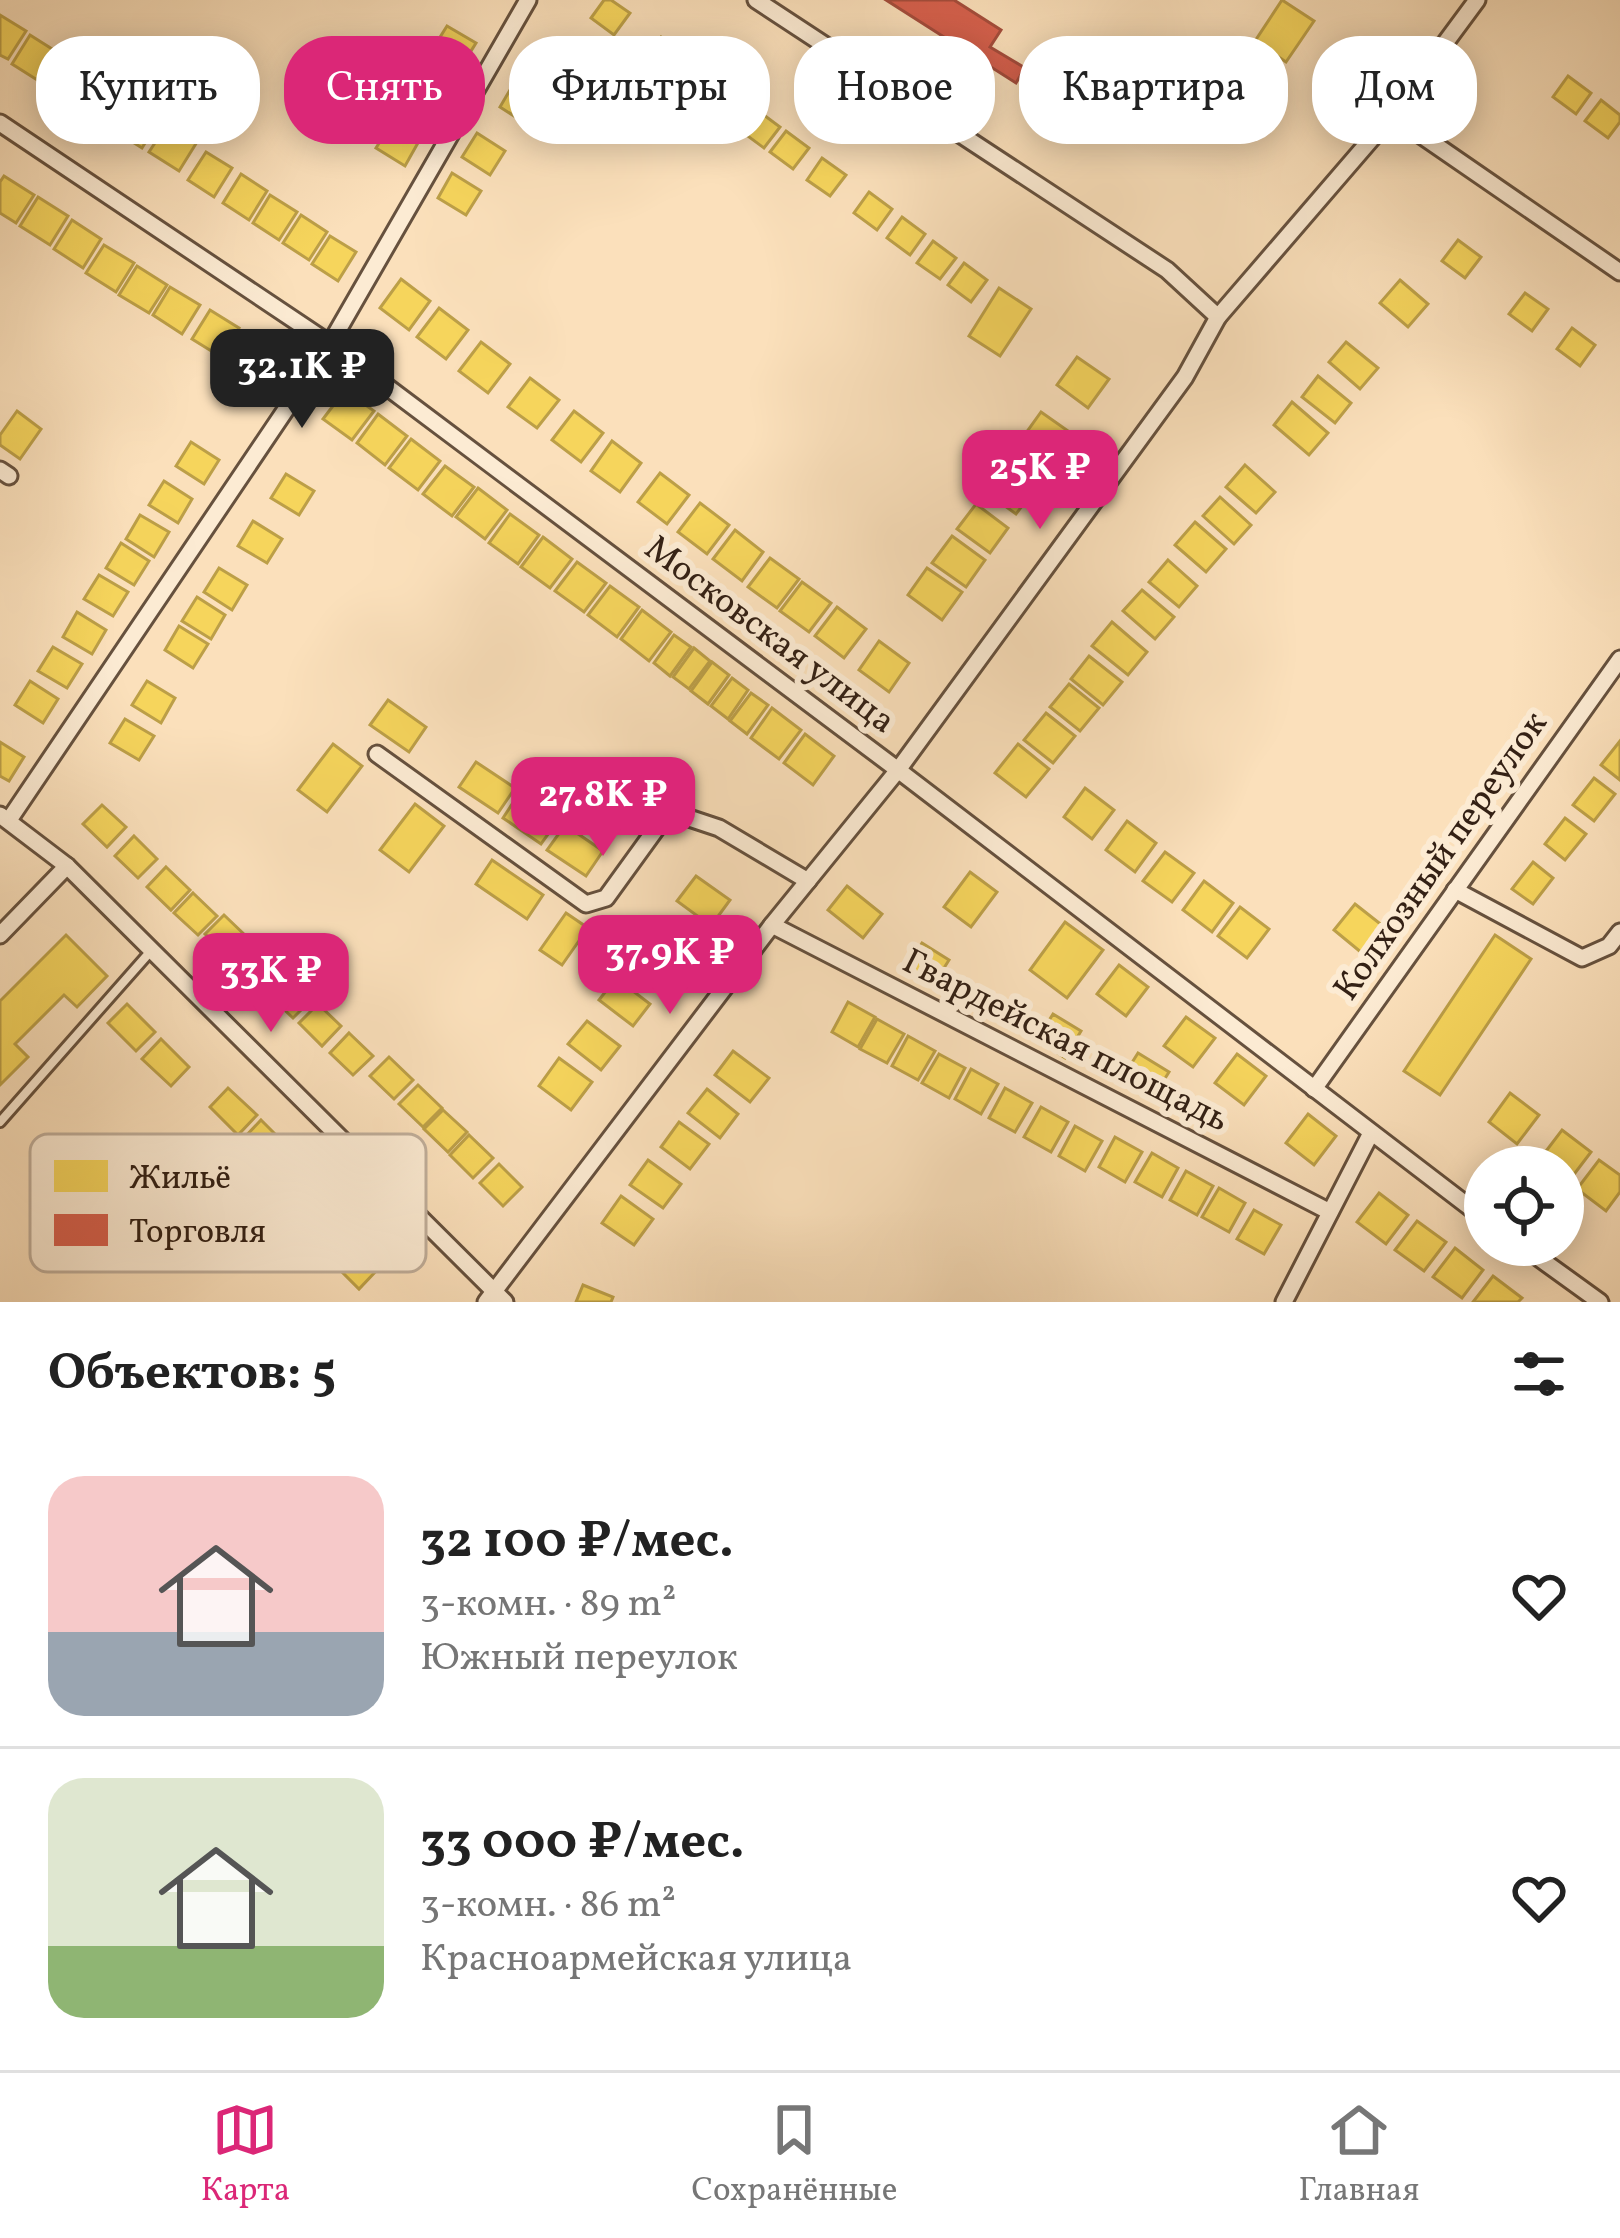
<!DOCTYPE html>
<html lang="ru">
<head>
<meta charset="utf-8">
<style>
	body { margin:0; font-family:Vollkorn,serif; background:#f6f6f6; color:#222; height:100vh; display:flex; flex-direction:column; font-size:45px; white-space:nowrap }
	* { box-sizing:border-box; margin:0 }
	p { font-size:39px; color:#767676 }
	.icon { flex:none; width:66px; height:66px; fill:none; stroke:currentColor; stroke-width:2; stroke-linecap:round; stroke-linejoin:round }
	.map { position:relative; height:1302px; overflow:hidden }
	.sheet { display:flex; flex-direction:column; background:#fff; flex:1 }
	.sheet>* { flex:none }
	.banner { position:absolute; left:36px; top:36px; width:1548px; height:108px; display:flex; gap:24px }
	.fabs { position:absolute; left:1464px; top:1146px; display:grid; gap:24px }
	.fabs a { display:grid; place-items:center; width:120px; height:120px; border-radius:50%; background:#fff; box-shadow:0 6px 30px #0003; font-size:60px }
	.price { position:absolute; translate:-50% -102px; padding:0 27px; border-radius:24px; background:#db2777; color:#fff; font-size:39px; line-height:78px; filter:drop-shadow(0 3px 6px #0008) }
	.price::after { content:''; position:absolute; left:50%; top:72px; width:36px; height:27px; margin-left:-18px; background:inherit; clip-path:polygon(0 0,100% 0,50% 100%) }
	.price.selected { background:#222; color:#fff }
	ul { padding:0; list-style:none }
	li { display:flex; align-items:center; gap:36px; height:300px; padding:0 48px }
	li+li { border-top:3px solid #e0e0e0 }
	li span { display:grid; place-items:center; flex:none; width:336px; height:240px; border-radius:36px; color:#555 }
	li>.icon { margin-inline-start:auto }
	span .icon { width:144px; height:144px; fill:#fffc; stroke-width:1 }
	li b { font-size:51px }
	h2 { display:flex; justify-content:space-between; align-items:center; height:144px; padding:0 48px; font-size:51px }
	.chip { padding:0 42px; border-radius:48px; background:#fff; box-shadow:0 6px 30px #0003; font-size:42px; line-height:108px }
	.chip.selected { background:#db2777; color:#fff }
	.menu { display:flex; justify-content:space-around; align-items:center; height:168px; border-top:3px solid #e0e0e0; background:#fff; font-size:33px; color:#767676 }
	.menu a { display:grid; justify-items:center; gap:6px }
	.menu .selected { color:#db2777 }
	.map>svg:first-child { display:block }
	.homes { fill:#f6d55c; stroke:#bc9f47; stroke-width:3 }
	.shops { fill:#d6604d; stroke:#a54d3c; stroke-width:3 }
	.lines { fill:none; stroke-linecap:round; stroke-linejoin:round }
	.lane-casing { stroke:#66513e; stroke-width:14 }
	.street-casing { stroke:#66513e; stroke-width:21 }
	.lane { stroke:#fcebd3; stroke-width:8 }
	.street { stroke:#fcebd3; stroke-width:15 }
	.labels { text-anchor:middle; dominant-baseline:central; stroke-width:12; stroke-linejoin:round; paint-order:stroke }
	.street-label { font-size:36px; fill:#342115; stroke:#fcebd3 }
	.key { fill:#fcebd3; stroke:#c0ae9a; stroke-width:3 }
	.key-label { font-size:33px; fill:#342115 }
</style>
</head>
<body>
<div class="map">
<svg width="1620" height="1302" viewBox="0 0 1620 1302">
	<rect width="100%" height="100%" fill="#fbe0bb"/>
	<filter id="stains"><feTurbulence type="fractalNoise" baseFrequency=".00167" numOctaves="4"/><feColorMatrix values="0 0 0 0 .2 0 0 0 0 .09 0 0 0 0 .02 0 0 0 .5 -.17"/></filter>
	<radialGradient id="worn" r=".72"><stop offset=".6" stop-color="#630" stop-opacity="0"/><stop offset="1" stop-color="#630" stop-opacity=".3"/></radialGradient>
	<!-- homes -->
	<g class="homes">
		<polygon points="604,0 611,0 630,13 614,35 591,18"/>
		<polygon points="1282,0 1314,21 1286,62 1255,41"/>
		<polygon points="0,15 26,31 8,59 0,55"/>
		<polygon points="447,26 476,43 461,67 432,50"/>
		<polygon points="30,35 60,54 42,83 12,64"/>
		<polygon points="661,37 684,54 668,75 645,58"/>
		<polygon points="544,40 573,57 558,82 530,64"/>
		<polygon points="66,58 95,77 77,105 48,86"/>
		<polygon points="710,75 733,92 718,113 694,96"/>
		<polygon points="1568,76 1591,93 1576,114 1553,97"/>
		<polygon points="99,80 125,97 107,125 81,108"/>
		<polygon points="514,83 543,101 528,125 500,107"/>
		<polygon points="412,85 441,102 426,126 398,109"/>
		<polygon points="130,100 160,119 142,148 112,129"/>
		<polygon points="1601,100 1620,115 1620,122 1608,138 1585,121"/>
		<polygon points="757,110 780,127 764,148 741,131"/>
		<polygon points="168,123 197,142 179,171 149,152"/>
		<polygon points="391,124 419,141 405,166 376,148"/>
		<polygon points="786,131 809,148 793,169 770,152"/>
		<polygon points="477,133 505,151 490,175 462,157"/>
		<polygon points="206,152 232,168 214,197 188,180"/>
		<polygon points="822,158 846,175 830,196 807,180"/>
		<polygon points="452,173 481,191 466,215 438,198"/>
		<polygon points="241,174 267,191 249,220 223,203"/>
		<polygon points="4,176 34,195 16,223 0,213 0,182"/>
		<polygon points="869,192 892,209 877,230 854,213"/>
		<polygon points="270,195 297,212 279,240 253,223"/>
		<polygon points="38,197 68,216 50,245 20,226"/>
		<polygon points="301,215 327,232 309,260 283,243"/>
		<polygon points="902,217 925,234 910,255 887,238"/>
		<polygon points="72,220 101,239 83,268 54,249"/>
		<polygon points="330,236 356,252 338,281 312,264"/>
		<polygon points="1458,240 1481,257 1465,278 1442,261"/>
		<polygon points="933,241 956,258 940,279 917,263"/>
		<polygon points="104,245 134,263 116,292 86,273"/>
		<polygon points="964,263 987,280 971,302 948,285"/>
		<polygon points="137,266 167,285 149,313 119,295"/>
		<polygon points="401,279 430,301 409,330 380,308"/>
		<polygon points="1400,280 1428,304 1408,327 1380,303"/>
		<polygon points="170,287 200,305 182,334 153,315"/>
		<polygon points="999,288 1031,309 1000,356 969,336"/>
		<polygon points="1525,293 1548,309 1532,331 1509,314"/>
		<polygon points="439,308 468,330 446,359 417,337"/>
		<polygon points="210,310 239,328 221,357 192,339"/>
		<polygon points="1572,328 1595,345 1580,366 1557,349"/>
		<polygon points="245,333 274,352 256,380 227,361"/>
		<polygon points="481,342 510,364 488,393 459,371"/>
		<polygon points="1346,342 1378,368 1360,389 1329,362"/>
		<polygon points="1077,357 1109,379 1088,408 1057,385"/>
		<polygon points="1318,376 1351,403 1335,423 1302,397"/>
		<polygon points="530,378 559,400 537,428 508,407"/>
		<polygon points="345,390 374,411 352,440 323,419"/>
		<polygon points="1292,402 1328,433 1309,455 1274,425"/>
		<polygon points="17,411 41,429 20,459 0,445 0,435"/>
		<polygon points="574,411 603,433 581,462 552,440"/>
		<polygon points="1041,412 1071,433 1051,461 1021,440"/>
		<polygon points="378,414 407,436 385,465 357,443"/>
		<polygon points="411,439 440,461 418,490 389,468"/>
		<polygon points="612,441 641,463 620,492 591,471"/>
		<polygon points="191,442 219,460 204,484 176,466"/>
		<polygon points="1003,464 1035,489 1016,514 983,490"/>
		<polygon points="1245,465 1275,492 1256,513 1226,487"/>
		<polygon points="445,466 474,487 452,516 423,494"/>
		<polygon points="660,473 689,495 667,524 638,502"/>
		<polygon points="286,474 314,491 299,515 271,498"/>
		<polygon points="164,481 192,499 178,523 149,505"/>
		<polygon points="478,488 507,510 485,539 456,517"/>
		<polygon points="1220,497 1251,525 1234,544 1203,516"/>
		<polygon points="700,503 729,525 707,554 678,532"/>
		<polygon points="976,504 1008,528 990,553 957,529"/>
		<polygon points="510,514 539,535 518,564 489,543"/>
		<polygon points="140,515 169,532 154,557 126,539"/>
		<polygon points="253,521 282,539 267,563 238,546"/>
		<polygon points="1195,522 1226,549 1206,572 1175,545"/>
		<polygon points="735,530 763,552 742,581 713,559"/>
		<polygon points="952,536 985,560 966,587 932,563"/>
		<polygon points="543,537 572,559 550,588 521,567"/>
		<polygon points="121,543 149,561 134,585 106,568"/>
		<polygon points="770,558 799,579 777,608 748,587"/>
		<polygon points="1168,560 1197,586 1179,607 1149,582"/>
		<polygon points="577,562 606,583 584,612 555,591"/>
		<polygon points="219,568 247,585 232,610 204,592"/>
		<polygon points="927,568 962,592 942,620 908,595"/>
		<polygon points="99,575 128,592 113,616 84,599"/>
		<polygon points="802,582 831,603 809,632 780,611"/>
		<polygon points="610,586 639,607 617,637 588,615"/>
		<polygon points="1142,590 1174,617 1155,639 1123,611"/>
		<polygon points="197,597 225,615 211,639 182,621"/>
		<polygon points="837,607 866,629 844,658 815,636"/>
		<polygon points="642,610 671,632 649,661 621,639"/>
		<polygon points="77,612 106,630 92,654 63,637"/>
		<polygon points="1112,622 1147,652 1128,675 1092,646"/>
		<polygon points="179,626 208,644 193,668 165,650"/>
		<polygon points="674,635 691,647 670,676 654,663"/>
		<polygon points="879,641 909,663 889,692 859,670"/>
		<polygon points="53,647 82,664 67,688 38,671"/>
		<polygon points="694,648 710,661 689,689 673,677"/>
		<polygon points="1089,656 1122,682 1103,705 1071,679"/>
		<polygon points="712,662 729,675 708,704 691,691"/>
		<polygon points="732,678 748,690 728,719 711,706"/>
		<polygon points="30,681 58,699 43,723 15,705"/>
		<polygon points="147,681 175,698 161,723 132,705"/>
		<polygon points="1069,684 1099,708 1080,731 1050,707"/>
		<polygon points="751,693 768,705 747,734 730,721"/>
		<polygon points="388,700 426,727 409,752 370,725"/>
		<polygon points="772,708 801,730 779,759 751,738"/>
		<polygon points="1046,713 1075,736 1053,763 1024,740"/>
		<polygon points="125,719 154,736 139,760 110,743"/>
		<polygon points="805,734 834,756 813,785 784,763"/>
		<polygon points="1620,741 1620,780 1601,765"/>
		<polygon points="0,742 24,757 9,781 0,776"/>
		<polygon points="333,744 362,766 327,812 298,790"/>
		<polygon points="1018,744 1049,769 1026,797 995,773"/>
		<polygon points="476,762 515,788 498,813 459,787"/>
		<polygon points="1594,778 1615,794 1594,821 1573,805"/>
		<polygon points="1085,788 1114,810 1092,839 1064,817"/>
		<polygon points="520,792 559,819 541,844 503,818"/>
		<polygon points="415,804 444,826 409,872 380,850"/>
		<polygon points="102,805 126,827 107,847 83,824"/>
		<polygon points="1565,818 1586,834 1565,860 1545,844"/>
		<polygon points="1127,821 1156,843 1135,872 1106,850"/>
		<polygon points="565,825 603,851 586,876 547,850"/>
		<polygon points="134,836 157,859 138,878 115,856"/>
		<polygon points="1165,852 1194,873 1172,902 1143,881"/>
		<polygon points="492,860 543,895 527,919 476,884"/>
		<polygon points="1533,862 1553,878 1533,904 1512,889"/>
		<polygon points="166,867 190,890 171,910 147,887"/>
		<polygon points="970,872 997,892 971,927 944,907"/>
		<polygon points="696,876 730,900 711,926 677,901"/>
		<polygon points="1204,881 1233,903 1212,932 1183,910"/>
		<polygon points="847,886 882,914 863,938 828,910"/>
		<polygon points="193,893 217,916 198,935 174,913"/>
		<polygon points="1355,904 1383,926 1362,953 1334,930"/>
		<polygon points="1240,907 1269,929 1247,958 1218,936"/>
		<polygon points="566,913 588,928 562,965 540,950"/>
		<polygon points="224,915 248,938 229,957 205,934"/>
		<polygon points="1065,922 1103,950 1067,998 1030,970"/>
		<polygon points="66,935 107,976 77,1007 64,995 15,1044 28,1057 0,1085 0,1001"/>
		<polygon points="1495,935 1531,959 1440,1095 1404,1071"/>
		<polygon points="253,943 277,966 258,986 234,963"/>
		<polygon points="922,943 949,960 932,987 905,970"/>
		<polygon points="1119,965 1148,987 1126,1016 1097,994"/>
		<polygon points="289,976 312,999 293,1018 269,995"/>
		<polygon points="616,978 650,1004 633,1026 599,1000"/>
		<polygon points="848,1002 875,1017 858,1047 832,1032"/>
		<polygon points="127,1004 155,1032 136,1051 108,1023"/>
		<polygon points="318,1004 341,1026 322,1046 299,1023"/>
		<polygon points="1053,1014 1081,1031 1065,1058 1037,1040"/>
		<polygon points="1186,1017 1215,1038 1193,1067 1164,1046"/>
		<polygon points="877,1019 904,1034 887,1063 860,1049"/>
		<polygon points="587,1021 620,1046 601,1070 568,1044"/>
		<polygon points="349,1033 373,1056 353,1075 330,1053"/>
		<polygon points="908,1036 935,1051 918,1080 892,1066"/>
		<polygon points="161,1039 189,1067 171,1086 142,1059"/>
		<polygon points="733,1051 769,1078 750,1102 715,1075"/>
		<polygon points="1138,1053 1169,1072 1152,1099 1121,1080"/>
		<polygon points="939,1054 965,1068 949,1098 922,1083"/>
		<polygon points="1237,1054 1266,1076 1244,1105 1215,1083"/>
		<polygon points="389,1057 413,1080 394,1099 370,1076"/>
		<polygon points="559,1058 592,1082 571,1110 539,1086"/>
		<polygon points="971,1069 998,1084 981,1114 955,1099"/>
		<polygon points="418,1085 442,1108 423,1127 399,1104"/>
		<polygon points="228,1088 257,1115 238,1135 210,1107"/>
		<polygon points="1005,1088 1032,1103 1015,1132 989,1118"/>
		<polygon points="707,1089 738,1114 720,1138 688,1113"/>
		<polygon points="1510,1093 1539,1115 1517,1144 1489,1122"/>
		<polygon points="1041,1107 1068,1122 1051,1152 1024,1137"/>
		<polygon points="443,1110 467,1132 448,1152 424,1129"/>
		<polygon points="1308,1114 1336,1136 1314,1165 1286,1143"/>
		<polygon points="261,1120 289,1148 270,1167 242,1140"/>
		<polygon points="679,1122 709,1144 690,1169 661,1147"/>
		<polygon points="1075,1126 1102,1141 1085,1171 1059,1156"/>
		<polygon points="1562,1130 1591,1152 1569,1181 1563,1177 1563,1167 1550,1167 1540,1159"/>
		<polygon points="469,1135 493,1158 473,1178 450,1155"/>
		<polygon points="1115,1137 1142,1152 1125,1182 1099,1167"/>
		<polygon points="1152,1153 1178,1168 1162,1197 1135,1182"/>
		<polygon points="648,1160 681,1184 663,1208 630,1185"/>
		<polygon points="1599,1160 1620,1175 1620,1192 1606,1211 1577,1189"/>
		<polygon points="499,1164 522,1187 503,1206 480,1183"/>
		<polygon points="1186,1171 1213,1186 1197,1215 1170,1200"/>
		<polygon points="1219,1188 1245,1203 1229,1232 1202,1217"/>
		<polygon points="1379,1193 1408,1215 1386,1244 1357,1222"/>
		<polygon points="621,1196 653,1219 634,1245 602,1223"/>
		<polygon points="1254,1210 1281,1225 1264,1254 1237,1239"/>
		<polygon points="1417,1221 1446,1242 1424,1271 1395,1250"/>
		<polygon points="350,1242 378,1269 359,1289 331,1261"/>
		<polygon points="1455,1248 1483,1270 1462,1298 1433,1277"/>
		<polygon points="1493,1276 1522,1298 1518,1302 1473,1302"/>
		<polygon points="583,1285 613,1297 611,1302 576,1302"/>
	</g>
	<!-- shops -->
	<polygon class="shops" points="886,0 954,0 1001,30 990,47 1025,68 1016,83"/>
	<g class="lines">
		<defs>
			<polyline id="lane" points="0,1122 150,952"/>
			<g id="street">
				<polyline points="756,0 1167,270 1218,317 1392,115 1477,0"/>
				<polyline points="1392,115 1620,272"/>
				<polyline points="0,123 330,344 898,770 1485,1219"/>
				<polyline points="0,470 9,476"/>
				<polyline points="377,754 586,904 606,898 661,822 680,815 719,828 808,881"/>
				<polyline points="0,815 67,866 505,1302"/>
				<polyline points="9,820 330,344 528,0"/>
				<polyline points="1455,890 1582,958 1609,946 1620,932"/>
				<polyline points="772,925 1330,1212"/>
				<polyline points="0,935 67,866"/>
				<polyline points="1314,1089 1620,659"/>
				<polyline points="1521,1245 1600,1302"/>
				<polyline points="486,1302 772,925 898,770 1185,377 1218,317"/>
				<polyline points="1284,1302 1371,1133"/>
			</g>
		</defs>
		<!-- lane casing -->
		<use href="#lane" class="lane-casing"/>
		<!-- street casing -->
		<use href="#street" class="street-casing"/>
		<!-- lane -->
		<use href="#lane" class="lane"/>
		<!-- street -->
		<use href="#street" class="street"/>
	</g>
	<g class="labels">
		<!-- street labels -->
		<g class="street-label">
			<text transform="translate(769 636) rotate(37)">Московская улица</text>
			<text transform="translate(1442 857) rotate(-55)">Колхозный переулок</text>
			<text transform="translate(1065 1042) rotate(27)">Гвардейская площадь</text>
		</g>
	</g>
	<!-- legend -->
	<rect x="30" y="1134" width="396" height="138" rx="18" class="key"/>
	<rect x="54" y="1160" width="54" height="32" fill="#f6d55c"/>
	<rect x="54" y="1214" width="54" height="32" fill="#d6604d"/>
	<g class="key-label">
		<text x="129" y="1188">Жильё</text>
		<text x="129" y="1242">Торговля</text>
	</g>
	<rect width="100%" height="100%" filter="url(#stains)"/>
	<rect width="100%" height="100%" fill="url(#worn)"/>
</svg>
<div class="fabs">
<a><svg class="icon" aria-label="locate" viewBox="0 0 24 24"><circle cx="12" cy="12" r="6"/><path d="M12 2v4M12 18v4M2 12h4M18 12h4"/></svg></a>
</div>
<b class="price selected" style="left:302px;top:431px">32.1K ₽</b>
<b class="price" style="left:1040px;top:532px">25K ₽</b>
<b class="price" style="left:603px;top:859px">27.8K ₽</b>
<b class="price" style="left:670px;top:1017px">37.9K ₽</b>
<b class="price" style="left:271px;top:1035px">33K ₽</b>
<div class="banner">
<a class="chip">Купить</a>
<a class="chip selected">Снять</a>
<a class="chip">Фильтры</a>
<a class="chip">Новое</a>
<a class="chip">Квартира</a>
<a class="chip">Дом</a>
</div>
</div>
<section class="sheet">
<h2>Объектов: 5<svg class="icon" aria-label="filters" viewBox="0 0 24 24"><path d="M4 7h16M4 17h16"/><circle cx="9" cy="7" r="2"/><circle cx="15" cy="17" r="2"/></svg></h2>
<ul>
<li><span style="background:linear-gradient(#f6c9c9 65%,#9aa5b1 0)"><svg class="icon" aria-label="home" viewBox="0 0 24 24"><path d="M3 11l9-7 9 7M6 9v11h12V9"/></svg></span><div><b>32 100 ₽/мес.</b><p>3-комн. · 89 m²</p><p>Южный переулок</p></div><svg class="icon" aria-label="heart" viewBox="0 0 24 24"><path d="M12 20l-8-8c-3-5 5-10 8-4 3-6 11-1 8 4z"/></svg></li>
<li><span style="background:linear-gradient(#dfe7d0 70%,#8fb573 0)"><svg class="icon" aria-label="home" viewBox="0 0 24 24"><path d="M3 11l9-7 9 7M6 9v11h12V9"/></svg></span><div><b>33 000 ₽/мес.</b><p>3-комн. · 86 m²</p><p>Красноармейская улица</p></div><svg class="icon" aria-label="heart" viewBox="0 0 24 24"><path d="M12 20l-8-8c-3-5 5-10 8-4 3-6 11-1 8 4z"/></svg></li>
</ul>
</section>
<nav class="menu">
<a class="selected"><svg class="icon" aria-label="map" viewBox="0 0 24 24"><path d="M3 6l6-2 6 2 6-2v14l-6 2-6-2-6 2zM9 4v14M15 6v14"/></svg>Карта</a>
<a><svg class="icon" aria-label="saved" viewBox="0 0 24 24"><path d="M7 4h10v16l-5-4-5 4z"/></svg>Сохранённые</a>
<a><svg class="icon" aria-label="home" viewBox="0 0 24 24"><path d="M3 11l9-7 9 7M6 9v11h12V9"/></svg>Главная</a>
</nav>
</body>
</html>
